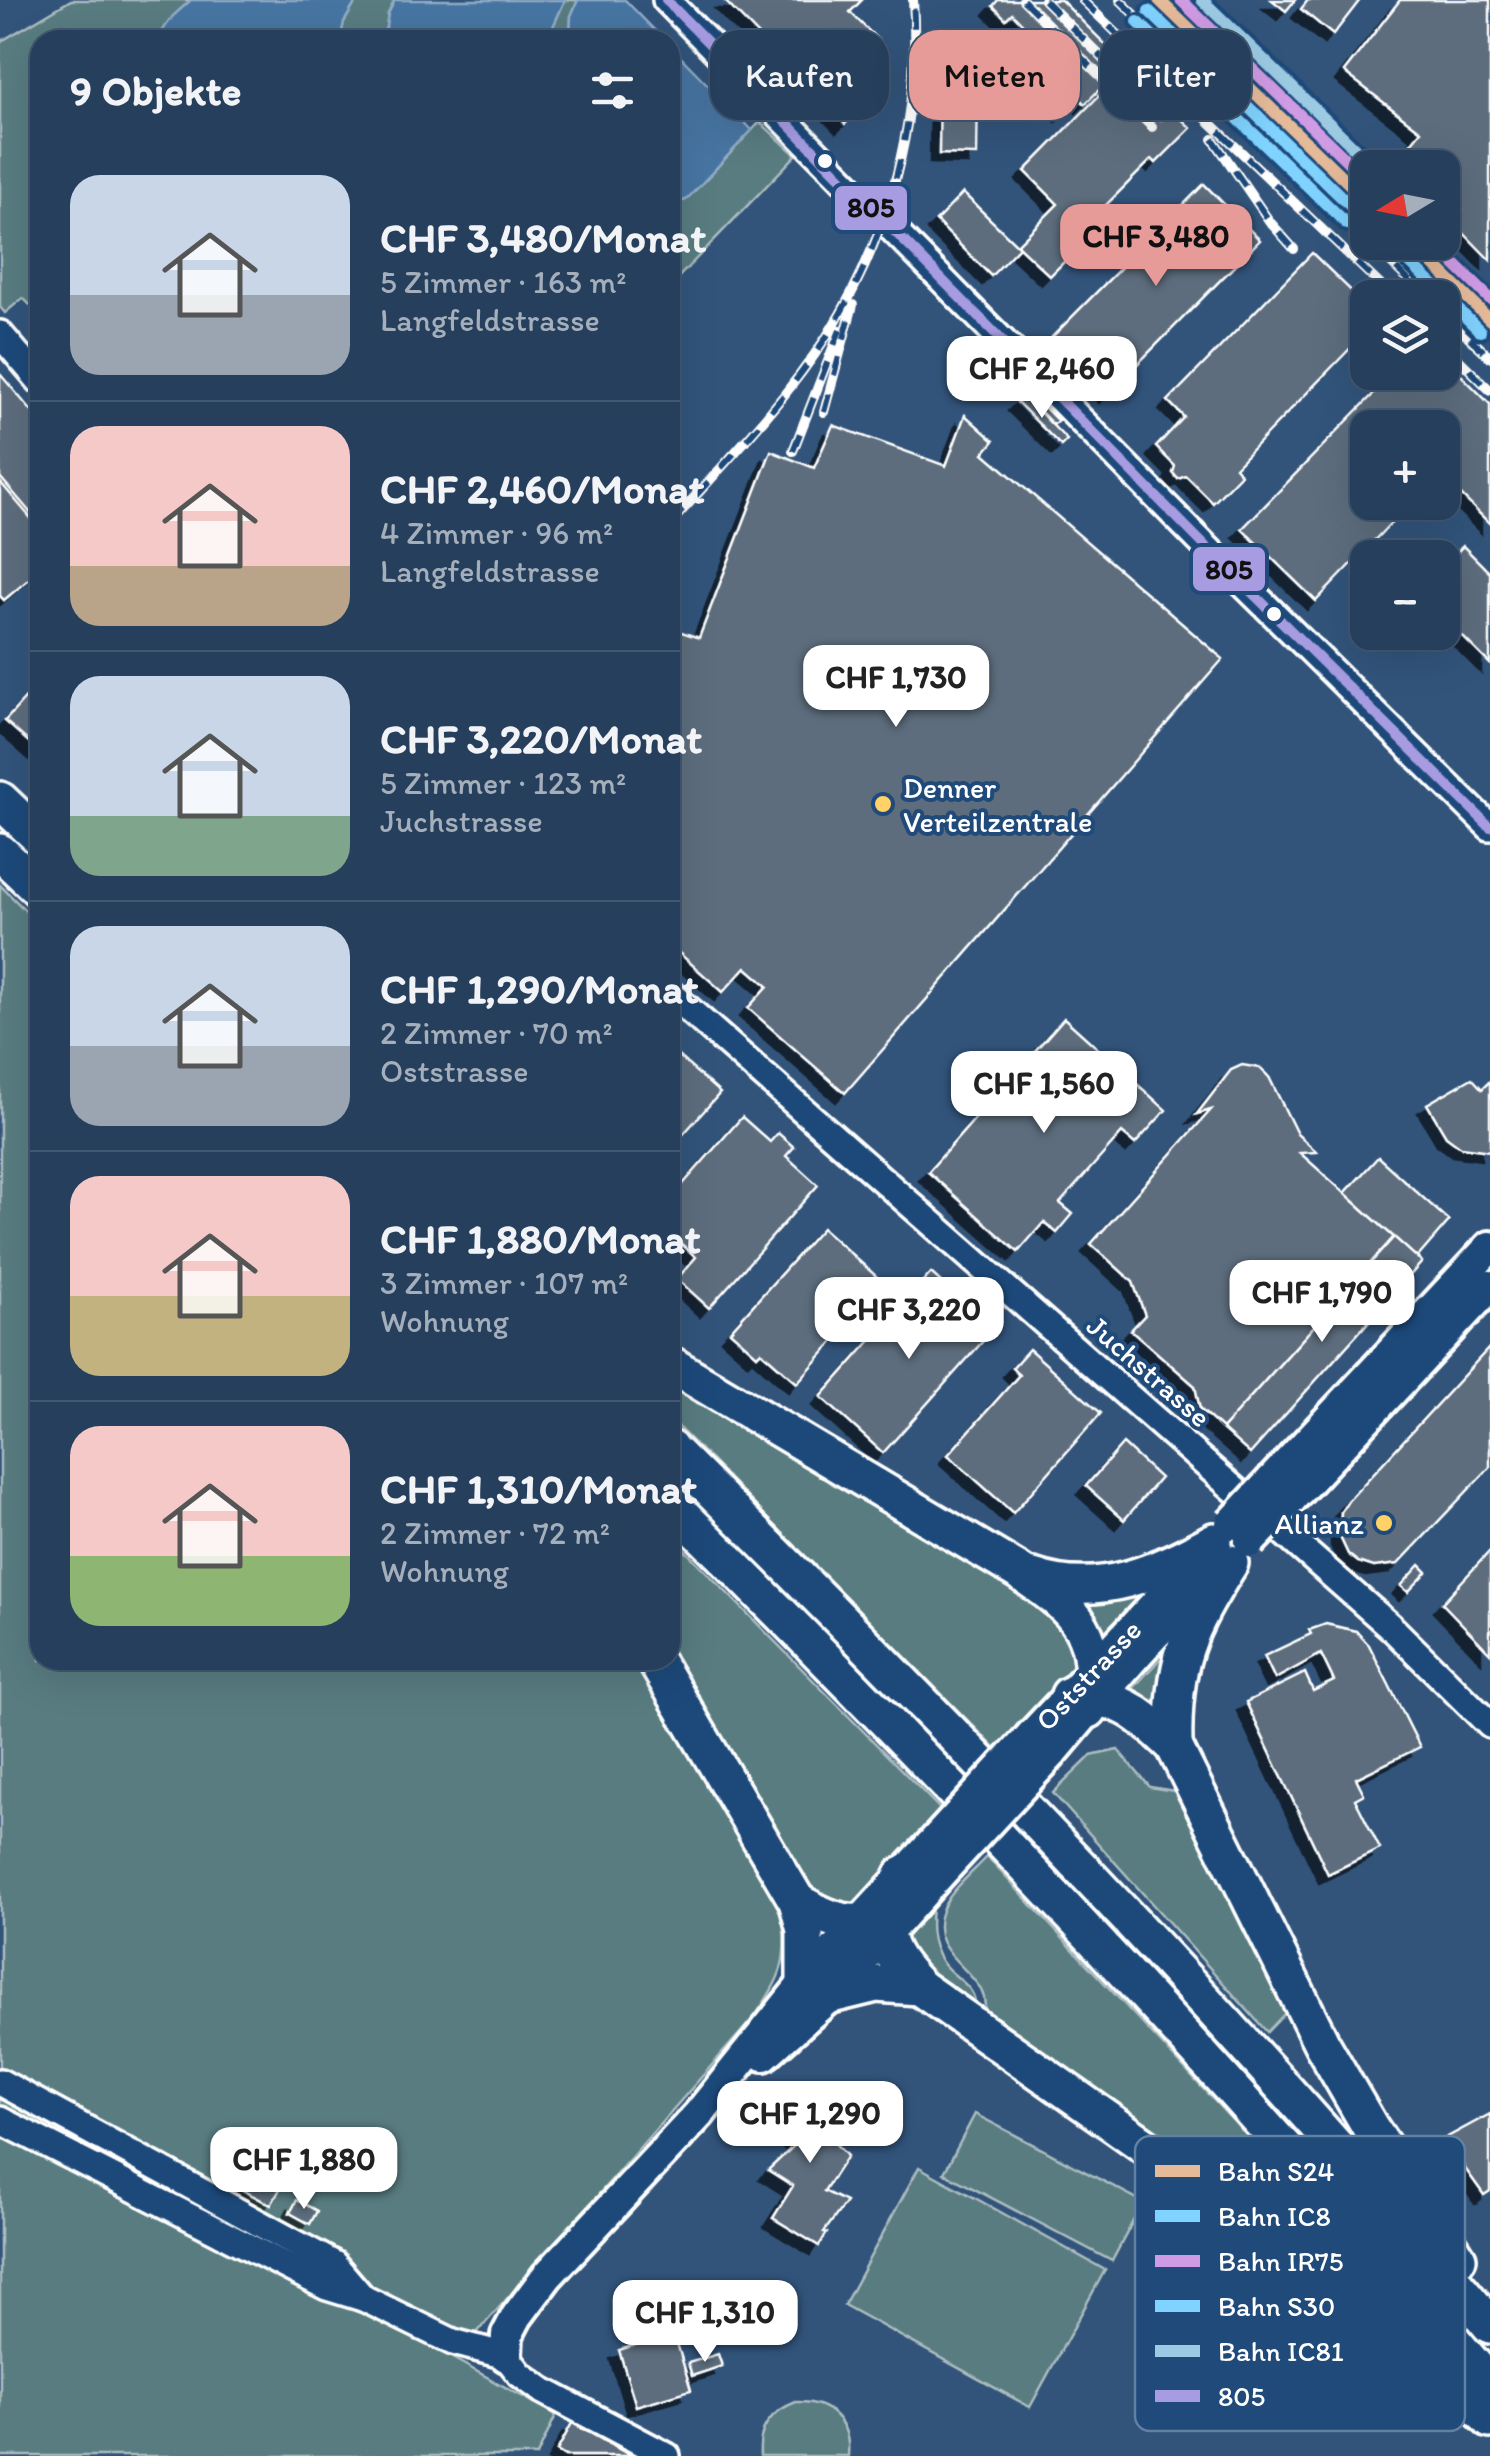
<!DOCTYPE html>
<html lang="de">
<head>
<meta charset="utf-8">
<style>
	body { margin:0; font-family:Itim,sans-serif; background:#2e4662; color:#f1f3f6; height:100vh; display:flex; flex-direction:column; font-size:38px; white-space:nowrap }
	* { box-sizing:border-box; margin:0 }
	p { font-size:32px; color:#a4afbb }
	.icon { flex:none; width:55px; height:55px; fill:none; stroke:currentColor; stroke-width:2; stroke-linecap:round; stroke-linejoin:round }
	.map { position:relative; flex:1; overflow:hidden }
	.details { position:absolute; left:30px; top:30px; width:650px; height:1640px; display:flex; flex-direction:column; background:#263f5c; border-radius:30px; box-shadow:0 10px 40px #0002,0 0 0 2px #425872 }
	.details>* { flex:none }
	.guide { position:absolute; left:710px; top:30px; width:630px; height:90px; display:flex; gap:20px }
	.needle { width:65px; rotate:260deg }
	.buttons { position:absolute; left:1350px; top:150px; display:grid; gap:20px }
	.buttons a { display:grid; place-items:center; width:110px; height:110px; border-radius:20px; background:#263f5c; box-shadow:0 10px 40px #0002,0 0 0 2px #425872; font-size:50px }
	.price { position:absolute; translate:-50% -85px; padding:0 22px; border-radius:20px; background:#fff; color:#222; font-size:32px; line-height:65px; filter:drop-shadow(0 2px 5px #0008) }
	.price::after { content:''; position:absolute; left:50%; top:60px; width:30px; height:22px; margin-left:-15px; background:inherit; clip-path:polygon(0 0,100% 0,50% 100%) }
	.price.selected { background:#e69b98; color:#111 }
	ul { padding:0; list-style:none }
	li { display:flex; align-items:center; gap:30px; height:250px; padding:0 40px }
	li+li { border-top:2px solid #425872 }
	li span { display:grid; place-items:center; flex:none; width:280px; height:200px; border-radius:30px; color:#555 }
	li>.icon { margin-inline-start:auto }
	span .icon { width:120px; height:120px; fill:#fffc; stroke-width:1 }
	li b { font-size:42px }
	h2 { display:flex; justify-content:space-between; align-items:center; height:120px; padding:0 40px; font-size:42px }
	.tag { padding:0 35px; border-radius:30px; background:#263f5c; box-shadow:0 10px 40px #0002,0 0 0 2px #425872; font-size:35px; line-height:90px }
	.tag.selected { background:#e69b98; color:#111 }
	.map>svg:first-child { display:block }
	.green { fill:#587b80; stroke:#acbdc0; stroke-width:2.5 }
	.water { fill:#4675a2; stroke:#90acc7; stroke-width:2.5 }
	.building { fill:#5d6d7d; stroke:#fff; stroke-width:2.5; filter:url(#shadow) }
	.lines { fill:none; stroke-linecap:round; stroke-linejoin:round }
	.minor-casing { stroke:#fff; stroke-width:32 }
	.major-casing { stroke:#fff; stroke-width:38 }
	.highway-casing { stroke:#fff; stroke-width:42 }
	.minor { stroke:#1f4a7a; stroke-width:25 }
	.major { stroke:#1f4a7a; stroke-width:30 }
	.highway { stroke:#1f4a7a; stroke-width:35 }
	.rail-casing { stroke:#fff; stroke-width:10 }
	.rail { stroke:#1f4a7a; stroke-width:6; stroke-dasharray:19; stroke-linecap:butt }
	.major-bridge-casing { stroke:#fff; stroke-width:38; stroke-linecap:butt }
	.major-bridge { stroke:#1f4a7a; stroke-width:30 }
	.bus-1-casing { stroke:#1f4a7a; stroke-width:18 }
	.bus-1 { stroke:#a79ce2; stroke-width:10 }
	.rail-1-casing { stroke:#1f4a7a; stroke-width:20 }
	.rail-2-casing { stroke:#1f4a7a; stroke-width:20 }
	.rail-3-casing { stroke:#1f4a7a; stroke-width:20 }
	.rail-4-casing { stroke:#1f4a7a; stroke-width:20 }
	.rail-5-casing { stroke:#1f4a7a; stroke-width:20 }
	.rail-1 { stroke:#e5ba99; stroke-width:12 }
	.rail-2 { stroke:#80d2ff; stroke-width:12 }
	.rail-3 { stroke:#cf9be4; stroke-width:12 }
	.rail-4 { stroke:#80d3ff; stroke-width:12 }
	.rail-5 { stroke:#9ccae3; stroke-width:12 }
	.bus-dot { fill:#fff; stroke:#1f4a7a; stroke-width:4 }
	.poi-dot { fill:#ffd166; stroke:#1f4a7a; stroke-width:4 }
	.labels { text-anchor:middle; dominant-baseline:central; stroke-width:8; stroke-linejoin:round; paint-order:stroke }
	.poi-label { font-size:30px; fill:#fff; stroke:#1f4a7a; text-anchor:start }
	.street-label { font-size:30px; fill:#fff; stroke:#1f4a7a }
	.key { fill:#1f4a7a; stroke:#6280a2; stroke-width:2.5 }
	.key-label { font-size:28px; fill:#fff }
	.line-badge { stroke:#1f4a7a; stroke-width:4 }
	.pale-badge-label { font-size:28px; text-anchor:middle; font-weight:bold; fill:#111 }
</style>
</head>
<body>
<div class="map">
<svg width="1490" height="2456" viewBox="0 0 1490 2456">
	<defs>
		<filter id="shadow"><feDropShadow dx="-9" dy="9" stdDeviation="0" flood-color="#0009"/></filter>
	</defs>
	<rect width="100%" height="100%" fill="#32547b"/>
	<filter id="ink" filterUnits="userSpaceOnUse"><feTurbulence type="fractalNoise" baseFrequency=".01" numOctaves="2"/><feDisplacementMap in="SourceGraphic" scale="20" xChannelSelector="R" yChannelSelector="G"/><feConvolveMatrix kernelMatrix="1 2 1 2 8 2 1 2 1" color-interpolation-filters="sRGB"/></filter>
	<g filter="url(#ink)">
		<!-- green -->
		<g class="green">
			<polygon points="71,0 191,0 173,16 156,40 40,40 40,303 30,305 23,298 5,313 0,307 0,42"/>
			<polygon points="357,0 395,0 388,14 384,40 340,40 344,22"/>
			<polygon points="565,0 578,0 571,16 570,40 547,40"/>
			<polygon points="760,122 796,155 670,286 670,204 686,200"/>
			<path d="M0 885 40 925V1660H637L783 1915C787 1965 783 1974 755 2016L454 2359 556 2415 537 2456H0Z"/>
			<polygon points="670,1373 1060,1616 1081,1662 998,1751 670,1419"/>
			<polygon points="670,1535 942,1811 850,1913 807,1888 670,1660"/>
			<polygon points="1148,1590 1103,1641 1072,1597"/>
			<polygon points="1168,1650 1163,1712 1130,1692"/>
			<polygon points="1118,1750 1150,1787 1180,1792 1287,2011 1267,2032 1053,1793 1091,1756"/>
			<path d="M987 1857 1276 2167 1444 2361 982 2018C1001 1972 918 1961 944 1906 954 1887 973 1872 987 1857Z"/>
			<path d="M933 1899C930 1921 929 1943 942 1962 953 1978 976 1985 975 2006L922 1977 902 1933Z"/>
			<polygon points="975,2114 1143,2202 1112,2261 944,2173"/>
			<polygon points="919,2167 1105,2270 1030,2407 844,2305"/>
			<path d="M796 2402C829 2401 851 2421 848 2456H760C758 2428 770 2412 796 2402Z"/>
		</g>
		<!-- water -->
		<g class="water">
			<polygon points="191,0 357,0 344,22 340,40 156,40 173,16"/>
			<polygon points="395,0 565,0 547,40 384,40 388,14"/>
			<polygon points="578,0 625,0 664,40 570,40 571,16"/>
			<polygon points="670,46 752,130 686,200 670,204"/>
		</g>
		<!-- building -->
		<g class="building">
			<polygon points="724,0 862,0 850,12 878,40 850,67 876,94 845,124"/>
			<polygon points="998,0 1061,0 1125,64 1085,104 1047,67 1038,76 1025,63 1043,45 1012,13 1006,19 993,6"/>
			<polygon points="1272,0 1295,0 1286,11"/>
			<polygon points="1308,0 1360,0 1333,35 1301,9"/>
			<polygon points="1400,0 1490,0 1490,260 1453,222 1462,211 1442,195 1442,168 1409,168 1398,159 1421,131 1344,72"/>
			<polygon points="1127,67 1191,128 1156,163 1152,159 1084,227 1092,234 1050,276 1017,245 1058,204 1025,171"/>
			<polygon points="1056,76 1078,99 1065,113 1042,90"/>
			<polygon points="940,88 978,90 977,155 939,154"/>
			<polygon points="1204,184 1260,240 1108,394 1052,337"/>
			<polygon points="963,193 1019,247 991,276 936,221"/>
			<polygon points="1312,253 1368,307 1368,330 1235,467 1241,474 1213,503 1186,476 1178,479 1173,473 1175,466 1156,447 1184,417 1168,401"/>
			<polygon points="1442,356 1490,404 1490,524 1442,476 1442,428 1368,428 1368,502 1411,502 1316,601 1242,529 1395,372 1442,372"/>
			<polygon points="0,374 40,421 40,524 0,477"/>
			<polygon points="1024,396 1067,440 1061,446 1017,402"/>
			<polygon points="1044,407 1058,421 1053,425 1040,411"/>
			<polygon points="965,415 994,441 984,453 1223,659 845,1093 748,1008 768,986 746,967 723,992 670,945 670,628 699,638 771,451 814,468 833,425 946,466"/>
			<polygon points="0,482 40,529 40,570 4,600 0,596"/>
			<polygon points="1463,546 1490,573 1490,664 1442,616 1442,567"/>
			<polygon points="40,682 40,752 5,721"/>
			<polygon points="1064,1018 1166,1110 1135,1144 1122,1133 1060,1203 1073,1214 1057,1233 1044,1222 1018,1252 928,1172"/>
			<polygon points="670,1049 720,1093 670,1149"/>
			<polygon points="1242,1065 1260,1068 1269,1077 1297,1134 1317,1152 1300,1153 1394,1237 1222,1429 1200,1409 1195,1386 1131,1330 1145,1315 1133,1282 1091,1244 1211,1110 1197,1114 1231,1070"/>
			<polygon points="1472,1078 1482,1089 1490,1081 1490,1151 1461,1147 1446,1136 1427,1104"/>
			<polygon points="742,1117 770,1142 778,1133 794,1147 786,1156 818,1185 709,1308 677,1279 696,1257 670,1234 670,1199"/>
			<polygon points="1378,1157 1449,1221 1417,1258 1345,1193"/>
			<polygon points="822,1228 885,1284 797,1383 761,1351 757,1355 730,1331"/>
			<polygon points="1394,1237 1422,1262 1250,1454 1222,1429"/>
			<polygon points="931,1273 964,1303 970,1295 1000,1322 883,1453 821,1397"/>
			<polygon points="1489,1348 1490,1467 1398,1564 1374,1567 1358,1562 1348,1554 1340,1537 1341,1512 1348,1501"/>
			<polygon points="1029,1349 1101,1413 1013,1513 948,1455 1019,1375 1012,1368"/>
			<polygon points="1123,1444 1160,1478 1124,1520 1086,1486"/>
			<polygon points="1490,1551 1490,1653 1442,1603"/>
			<polygon points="1420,1565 1427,1572 1408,1592 1401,1586"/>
			<polygon points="1326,1624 1356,1631 1369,1645 1420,1747 1356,1778 1364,1794 1355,1799 1380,1849 1328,1874 1246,1702 1305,1673 1313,1691 1334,1681 1321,1654 1275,1679 1264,1656 1311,1634 1309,1630"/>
			<polygon points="812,2084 822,2096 820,2098 848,2123 830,2138 847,2156 824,2191 846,2202 824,2232 827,2233 819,2246 773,2218 793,2186 768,2170 797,2143 773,2122"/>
			<polygon points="1490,2114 1490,2191 1484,2195 1444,2139"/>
			<polygon points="251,2171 281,2187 271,2205 241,2189"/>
			<polygon points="297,2200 317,2211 310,2224 290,2213"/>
			<polygon points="674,2333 691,2390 636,2406 619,2350"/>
			<polygon points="718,2354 722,2366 692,2376 688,2363"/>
			<polygon points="572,2423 631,2456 565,2456 557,2451"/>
		</g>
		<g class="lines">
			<defs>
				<g id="minor">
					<polyline points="666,0 1208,549 1490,827"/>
					<polyline points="0,334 40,381"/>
					<polyline points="670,993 1391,1627 1490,1725"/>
					<polyline points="0,2082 334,2264 363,2298"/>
					<polyline points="0,2120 327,2287 363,2298 453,2342 506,2356 520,2374 542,2390 667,2456"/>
				</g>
				<g id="major">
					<polyline points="1271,1481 1490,1247"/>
					<polyline points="1290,1500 1490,1286"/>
					<polyline points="1031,1736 1205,1551"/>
					<path d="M1051 1754C1103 1693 1154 1629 1215 1576"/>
					<polyline points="764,2055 831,1995 947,1866"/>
					<polyline points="506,2356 507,2335 517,2316 547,2276 699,2114 805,1982 929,1847"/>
				</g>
				<g id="highway">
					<polyline points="0,800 40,838"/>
					<polyline points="0,852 40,890"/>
					<path d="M670 1364 1018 1571C1079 1611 1102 1635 1089 1710"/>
					<path d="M670 1449C954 1730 1233 2019 1490 2325"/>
					<path d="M670 1503C955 1785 1231 2078 1490 2384"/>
					<path d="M1033 1577C1099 1600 1157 1572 1214 1541"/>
					<polyline points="655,1660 797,1901 805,1930 805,1982"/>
					<path d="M1069 1695C1120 1696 1139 1712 1174 1746L1322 2044 1370 2127 1458 2258"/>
					<path d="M1174 1746C1172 1663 1187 1631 1230 1563"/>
					<path d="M903 1875C878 1927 878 1944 919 1987L1319 2268 1426 2358 1490 2420"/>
					<path d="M797 1901C838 1926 858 1929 903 1910"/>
					<polyline points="831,1995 876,1984 919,1987"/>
				</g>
			</defs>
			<!-- minor casing -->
			<use href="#minor" class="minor-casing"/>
			<!-- major casing -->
			<use href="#major" class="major-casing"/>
			<!-- highway casing -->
			<use href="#highway" class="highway-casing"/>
			<!-- minor -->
			<use href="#minor" class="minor"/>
			<!-- major -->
			<use href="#major" class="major"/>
			<!-- highway -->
			<use href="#highway" class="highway"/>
			<defs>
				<g id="rail">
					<polyline points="1023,0 1152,127"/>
					<polyline points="1044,0 1161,116"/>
					<polyline points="1082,0 1394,298"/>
					<polyline points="1120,0 1368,241"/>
					<polyline points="1213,139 1270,222 1294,249"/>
					<polyline points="1369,242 1427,298"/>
					<polyline points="1442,312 1490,357"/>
					<polyline points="1442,343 1490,390"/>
					<polyline points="824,412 853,305"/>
					<polyline points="793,451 840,330"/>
					<path d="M670 524C724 464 783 404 827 336 890 236 921 117 913 0"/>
				</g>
			</defs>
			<!-- rail casing -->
			<use href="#rail" class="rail-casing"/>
			<!-- rail -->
			<use href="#rail" class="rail"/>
			<defs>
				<g id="major-bridge">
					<polyline points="1231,1524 1271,1481"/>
					<polyline points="1250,1542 1290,1500"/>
					<polyline points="929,1847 1031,1736"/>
					<polyline points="947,1866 1051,1754"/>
				</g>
			</defs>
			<!-- major-bridge casing -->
			<use href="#major-bridge" class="major-bridge-casing"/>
			<!-- major-bridge -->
			<use href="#major-bridge" class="major-bridge"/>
			<defs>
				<polyline id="bus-1" points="666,0 1208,549 1490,827"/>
			</defs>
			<!-- bus-1 casing -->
			<use href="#bus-1" class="bus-1-casing"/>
			<!-- bus-1 -->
			<use href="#bus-1" class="bus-1"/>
			<defs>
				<g id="rail-1">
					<polyline points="1159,0 1368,202"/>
					<polyline points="1411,242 1490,320"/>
				</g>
				<g id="rail-2">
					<polyline points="1149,11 1358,213"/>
					<polyline points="1400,253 1480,331"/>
				</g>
				<g id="rail-3">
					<polyline points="1181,0 1368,181"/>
					<polyline points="1432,242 1490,299"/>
				</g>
				<polyline id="rail-4" points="1138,22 1347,224"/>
				<polyline id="rail-5" points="1202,0 1375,168"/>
			</defs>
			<!-- rail-1 casing -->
			<use href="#rail-1" class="rail-1-casing"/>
			<!-- rail-2 casing -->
			<use href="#rail-2" class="rail-2-casing"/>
			<!-- rail-3 casing -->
			<use href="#rail-3" class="rail-3-casing"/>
			<!-- rail-4 casing -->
			<use href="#rail-4" class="rail-4-casing"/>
			<!-- rail-5 casing -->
			<use href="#rail-5" class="rail-5-casing"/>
			<!-- rail-1 -->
			<use href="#rail-1" class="rail-1"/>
			<!-- rail-2 -->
			<use href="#rail-2" class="rail-2"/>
			<!-- rail-3 -->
			<use href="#rail-3" class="rail-3"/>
			<!-- rail-4 -->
			<use href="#rail-4" class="rail-4"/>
			<!-- rail-5 -->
			<use href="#rail-5" class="rail-5"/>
		</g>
	</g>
	<!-- markers -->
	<g class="bus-dot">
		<circle cx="825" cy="161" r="9"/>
		<circle cx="1274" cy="614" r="9"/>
	</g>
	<g class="poi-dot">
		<circle cx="883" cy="804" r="10"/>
		<circle cx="1384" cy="1523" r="10"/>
	</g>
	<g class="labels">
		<!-- poi labels -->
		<g class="poi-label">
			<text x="903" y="787">Denner<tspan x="903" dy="34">Verteilzentrale</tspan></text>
			<text x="1364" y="1523" text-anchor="end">Allianz</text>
		</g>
		<!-- street labels -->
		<g class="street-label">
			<text transform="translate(1149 1371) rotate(41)">Juchstrasse</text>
			<text transform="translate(1088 1675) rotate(-47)">Oststrasse</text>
		</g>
	</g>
	<!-- legend -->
	<rect x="1135" y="2136" width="330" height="295" rx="15" class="key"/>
	<rect x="1155" y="2165" width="45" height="12" fill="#e5ba99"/>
	<rect x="1155" y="2210" width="45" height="12" fill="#80d2ff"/>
	<rect x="1155" y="2255" width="45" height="12" fill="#cf9be4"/>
	<rect x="1155" y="2300" width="45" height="12" fill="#80d3ff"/>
	<rect x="1155" y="2345" width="45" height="12" fill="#9ccae3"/>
	<rect x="1155" y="2390" width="45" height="12" fill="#a79ce2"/>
	<g class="key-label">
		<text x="1218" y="2181">Bahn S24</text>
		<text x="1218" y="2226">Bahn IC8</text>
		<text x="1218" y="2271">Bahn IR75</text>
		<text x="1218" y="2316">Bahn S30</text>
		<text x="1218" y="2361">Bahn IC81</text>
		<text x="1218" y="2406">805</text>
	</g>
	<g class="line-badge">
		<rect x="833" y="184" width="76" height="48" rx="10" fill="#a79ce2"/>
		<rect x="1191" y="545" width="76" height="48" rx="10" fill="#a79ce2"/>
	</g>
	<g class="pale-badge-label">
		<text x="871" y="217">805</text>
		<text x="1229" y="579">805</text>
	</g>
</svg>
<div class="buttons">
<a><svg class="needle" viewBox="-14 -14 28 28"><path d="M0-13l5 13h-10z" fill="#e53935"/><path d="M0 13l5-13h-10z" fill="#a4afbb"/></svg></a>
<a><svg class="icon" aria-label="layers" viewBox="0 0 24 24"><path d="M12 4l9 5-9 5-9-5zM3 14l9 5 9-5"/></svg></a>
<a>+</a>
<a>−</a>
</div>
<b class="price selected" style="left:1156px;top:289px">CHF 3,480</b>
<b class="price" style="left:1042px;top:421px">CHF 2,460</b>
<b class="price" style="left:896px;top:730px">CHF 1,730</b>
<b class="price" style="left:1044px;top:1136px">CHF 1,560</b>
<b class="price" style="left:1322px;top:1345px">CHF 1,790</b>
<b class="price" style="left:909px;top:1362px">CHF 3,220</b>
<b class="price" style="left:810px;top:2166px">CHF 1,290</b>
<b class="price" style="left:304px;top:2212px">CHF 1,880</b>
<b class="price" style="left:705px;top:2365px">CHF 1,310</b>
<div class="guide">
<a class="tag">Kaufen</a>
<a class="tag selected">Mieten</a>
<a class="tag">Filter</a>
</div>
<section class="details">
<h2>9 Objekte<svg class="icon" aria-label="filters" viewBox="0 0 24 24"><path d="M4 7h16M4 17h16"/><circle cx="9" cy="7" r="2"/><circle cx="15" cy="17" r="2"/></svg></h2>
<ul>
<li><span style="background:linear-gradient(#c9d6e8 60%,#9aa5b1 0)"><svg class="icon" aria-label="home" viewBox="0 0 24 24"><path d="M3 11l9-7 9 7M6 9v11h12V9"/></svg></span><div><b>CHF 3,480/Monat</b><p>5 Zimmer · 163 m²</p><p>Langfeldstrasse</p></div></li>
<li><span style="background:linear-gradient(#f6c9c9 70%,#b9a48a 0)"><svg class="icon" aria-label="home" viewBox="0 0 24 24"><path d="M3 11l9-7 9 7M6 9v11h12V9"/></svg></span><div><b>CHF 2,460/Monat</b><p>4 Zimmer · 96 m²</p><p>Langfeldstrasse</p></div></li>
<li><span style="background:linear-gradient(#c9d6e8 70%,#7fa58c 0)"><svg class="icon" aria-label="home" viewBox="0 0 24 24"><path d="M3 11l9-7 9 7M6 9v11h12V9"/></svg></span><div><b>CHF 3,220/Monat</b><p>5 Zimmer · 123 m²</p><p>Juchstrasse</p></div></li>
<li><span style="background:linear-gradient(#c9d6e8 60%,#9aa5b1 0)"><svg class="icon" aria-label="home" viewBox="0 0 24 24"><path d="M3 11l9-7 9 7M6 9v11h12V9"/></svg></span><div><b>CHF 1,290/Monat</b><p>2 Zimmer · 70 m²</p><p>Oststrasse</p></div></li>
<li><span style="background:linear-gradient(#f6c9c9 60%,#c2b280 0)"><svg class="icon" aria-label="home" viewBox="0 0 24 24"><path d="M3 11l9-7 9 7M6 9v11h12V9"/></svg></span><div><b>CHF 1,880/Monat</b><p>3 Zimmer · 107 m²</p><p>Wohnung</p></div></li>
<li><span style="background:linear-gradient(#f6c9c9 65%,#8fb573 0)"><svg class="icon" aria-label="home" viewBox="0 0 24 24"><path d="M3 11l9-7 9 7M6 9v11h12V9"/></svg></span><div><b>CHF 1,310/Monat</b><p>2 Zimmer · 72 m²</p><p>Wohnung</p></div></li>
</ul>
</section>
</div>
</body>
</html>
